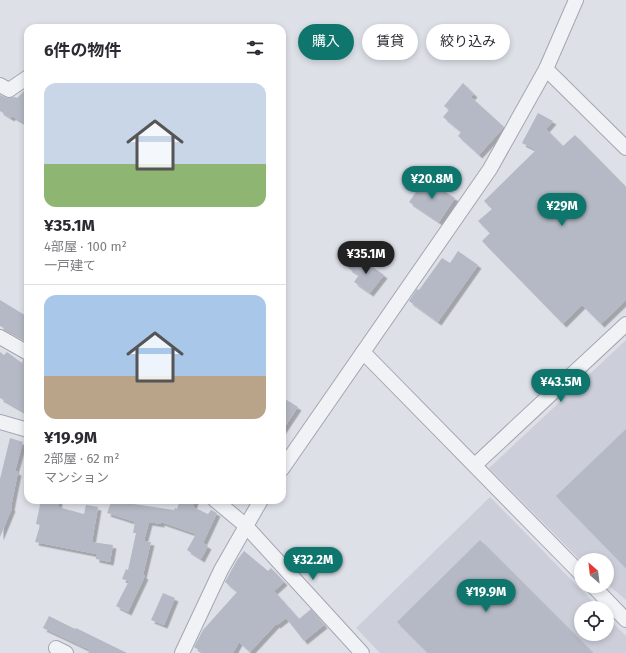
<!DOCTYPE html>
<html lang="ja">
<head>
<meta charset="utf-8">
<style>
	body { margin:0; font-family:"Fira Sans","Noto Sans JP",sans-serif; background:#f7f7f7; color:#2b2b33; height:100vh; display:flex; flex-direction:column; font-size:15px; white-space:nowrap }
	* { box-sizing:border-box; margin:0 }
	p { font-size:13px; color:#7c7c81 }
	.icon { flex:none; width:22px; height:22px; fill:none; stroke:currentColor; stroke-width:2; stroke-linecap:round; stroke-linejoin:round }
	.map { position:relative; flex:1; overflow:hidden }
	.side { position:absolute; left:24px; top:24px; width:262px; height:480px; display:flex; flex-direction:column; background:#fff; border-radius:12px; box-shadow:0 2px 6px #0003 }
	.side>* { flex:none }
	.top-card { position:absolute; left:298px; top:24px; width:268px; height:36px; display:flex; gap:8px }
	.needle { width:26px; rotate:332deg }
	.buttons { position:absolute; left:574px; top:553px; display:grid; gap:8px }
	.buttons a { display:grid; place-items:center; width:40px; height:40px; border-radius:50%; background:#fff; box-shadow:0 2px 6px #0003; font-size:20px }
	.price { position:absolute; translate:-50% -34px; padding:0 9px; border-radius:14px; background:#0f766e; color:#fff; font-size:13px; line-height:26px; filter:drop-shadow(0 1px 2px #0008) }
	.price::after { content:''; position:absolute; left:50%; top:24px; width:12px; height:9px; margin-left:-6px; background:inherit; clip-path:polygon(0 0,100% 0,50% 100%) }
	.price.selected { background:#222; color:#fff }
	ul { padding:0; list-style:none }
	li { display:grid; align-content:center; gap:8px; height:212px; padding:0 20px }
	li+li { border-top:1px solid #e1e1e2 }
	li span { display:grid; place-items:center; height:124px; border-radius:12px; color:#555 }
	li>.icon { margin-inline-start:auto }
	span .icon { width:72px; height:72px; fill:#fffc; stroke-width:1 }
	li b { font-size:17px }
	h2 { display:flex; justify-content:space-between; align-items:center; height:48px; padding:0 20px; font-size:17px }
	.tag { padding:0 14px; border-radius:18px; background:#fff; box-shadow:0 2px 6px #0003; font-size:14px; line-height:36px }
	.tag.selected { background:#0f766e; color:#fff }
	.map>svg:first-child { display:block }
	.built { fill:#cccfda }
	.building { fill:#b5b9c5; filter:url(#shadow) }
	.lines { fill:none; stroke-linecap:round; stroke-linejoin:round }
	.minor-casing { stroke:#a3a6b2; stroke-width:16 }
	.minor { stroke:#f0f2f6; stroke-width:14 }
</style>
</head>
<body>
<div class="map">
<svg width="626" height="653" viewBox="0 0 626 653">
	<defs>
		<filter id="shadow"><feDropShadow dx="3.5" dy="3.5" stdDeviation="0" flood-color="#0004"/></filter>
	</defs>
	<rect width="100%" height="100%" fill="#dee0e8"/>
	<!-- built -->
	<g class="built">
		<polygon points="626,340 626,600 607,584 607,560 581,561 489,468"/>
		<polygon points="490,497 599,608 581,608 581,634 607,634 607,617 626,636 626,653 380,653 356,628"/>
	</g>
	<!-- building -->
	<g class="building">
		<polygon points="463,83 474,94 471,97 504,127 479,155 458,136 461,132 443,117 449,110 444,106"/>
		<polygon points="28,87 28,125 12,116 11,118 0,111 0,95 7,98 15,97 17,98"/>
		<polygon points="538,113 553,121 546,129 563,146 575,135 626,187 626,300 601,324 582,305 563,324 482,241 490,233 478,221 492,209 484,201 536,150 522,143"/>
		<polygon points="425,179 455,198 439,222 409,202"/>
		<polygon points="458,251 478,265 438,322 409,301 417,289 419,290 442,258 450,263"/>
		<polygon points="357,256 384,275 370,293 354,282 359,275 348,268"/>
		<polygon points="0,300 28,317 28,341 0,326"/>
		<polygon points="0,352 4,355 7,352 22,363 23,360 28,361 28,414 0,398"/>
		<polygon points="282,397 298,407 282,431"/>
		<polygon points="626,429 626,568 556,496"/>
		<polygon points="10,438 23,442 15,471 18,472 11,507 12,508 0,537 0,479"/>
		<polygon points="41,500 59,500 58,507 84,514 86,505 98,507 92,542 113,545 110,562 96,559 96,554 35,542 40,525 36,524"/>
		<polygon points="112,500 128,500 127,503 174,510 175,508 177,509 180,500 195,500 193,507 208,514 211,510 217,513 203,543 208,546 201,559 187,550 196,534 161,522 161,524 149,522 144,541 151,542 143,575 145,576 128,612 116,606 129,581 122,579 126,569 128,570 136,533 133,533 135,522 107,513"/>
		<polygon points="480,540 593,653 428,653 397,622"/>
		<polygon points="244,551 268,571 271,568 284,582 274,591 299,619 311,609 324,625 304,641 286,618 277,625 276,624 250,652 239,642 233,653 204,653 194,647 203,630 237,592 225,582 237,560"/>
		<polygon points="163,593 175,598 164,625 151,620"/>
		<polygon points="49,616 75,629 76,628 127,653 88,653 90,650 43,628"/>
	</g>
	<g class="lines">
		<defs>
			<g id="minor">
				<polyline points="546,69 626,148"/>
				<polyline points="0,85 9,90 28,77"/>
				<polyline points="0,337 28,353"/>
				<polyline points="363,352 581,574"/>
				<polyline points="0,422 28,430"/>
				<polyline points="475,465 626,324"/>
				<polyline points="282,469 490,169 546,69 576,0"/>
				<polyline points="215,500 245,525 362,653"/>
				<polyline points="593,586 626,620"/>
				<polyline points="56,648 66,653"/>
				<polyline points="182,653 221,570 261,500"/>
			</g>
		</defs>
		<!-- minor casing -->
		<use href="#minor" class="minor-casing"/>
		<!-- minor -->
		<use href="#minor" class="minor"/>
	</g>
</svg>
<div class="buttons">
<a><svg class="needle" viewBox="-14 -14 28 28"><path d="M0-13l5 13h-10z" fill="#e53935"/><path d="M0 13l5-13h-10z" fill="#7c7c81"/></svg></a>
<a><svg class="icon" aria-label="locate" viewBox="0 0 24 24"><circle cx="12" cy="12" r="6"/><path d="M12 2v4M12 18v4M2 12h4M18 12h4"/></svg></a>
</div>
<b class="price" style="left:432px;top:200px">¥20.8M</b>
<b class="price" style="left:562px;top:227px">¥29M</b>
<b class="price selected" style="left:366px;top:275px">¥35.1M</b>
<b class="price" style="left:561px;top:403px">¥43.5M</b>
<b class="price" style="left:313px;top:581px">¥32.2M</b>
<b class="price" style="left:486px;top:613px">¥19.9M</b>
<div class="top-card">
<a class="tag selected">購入</a>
<a class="tag">賃貸</a>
<a class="tag">絞り込み</a>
</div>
<section class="side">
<h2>6件の物件<svg class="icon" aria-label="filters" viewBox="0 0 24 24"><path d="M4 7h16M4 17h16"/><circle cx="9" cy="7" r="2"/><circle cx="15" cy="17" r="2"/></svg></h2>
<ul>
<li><span style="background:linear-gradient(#c9d6e8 65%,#8fb573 0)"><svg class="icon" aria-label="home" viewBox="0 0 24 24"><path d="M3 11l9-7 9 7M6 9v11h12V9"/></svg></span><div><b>¥35.1M</b><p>4部屋 · 100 m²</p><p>一戸建て</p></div></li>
<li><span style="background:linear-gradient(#a9c7e8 65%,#b9a48a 0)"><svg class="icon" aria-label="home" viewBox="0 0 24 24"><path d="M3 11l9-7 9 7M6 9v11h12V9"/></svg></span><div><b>¥19.9M</b><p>2部屋 · 62 m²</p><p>マンション</p></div></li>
</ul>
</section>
</div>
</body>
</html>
